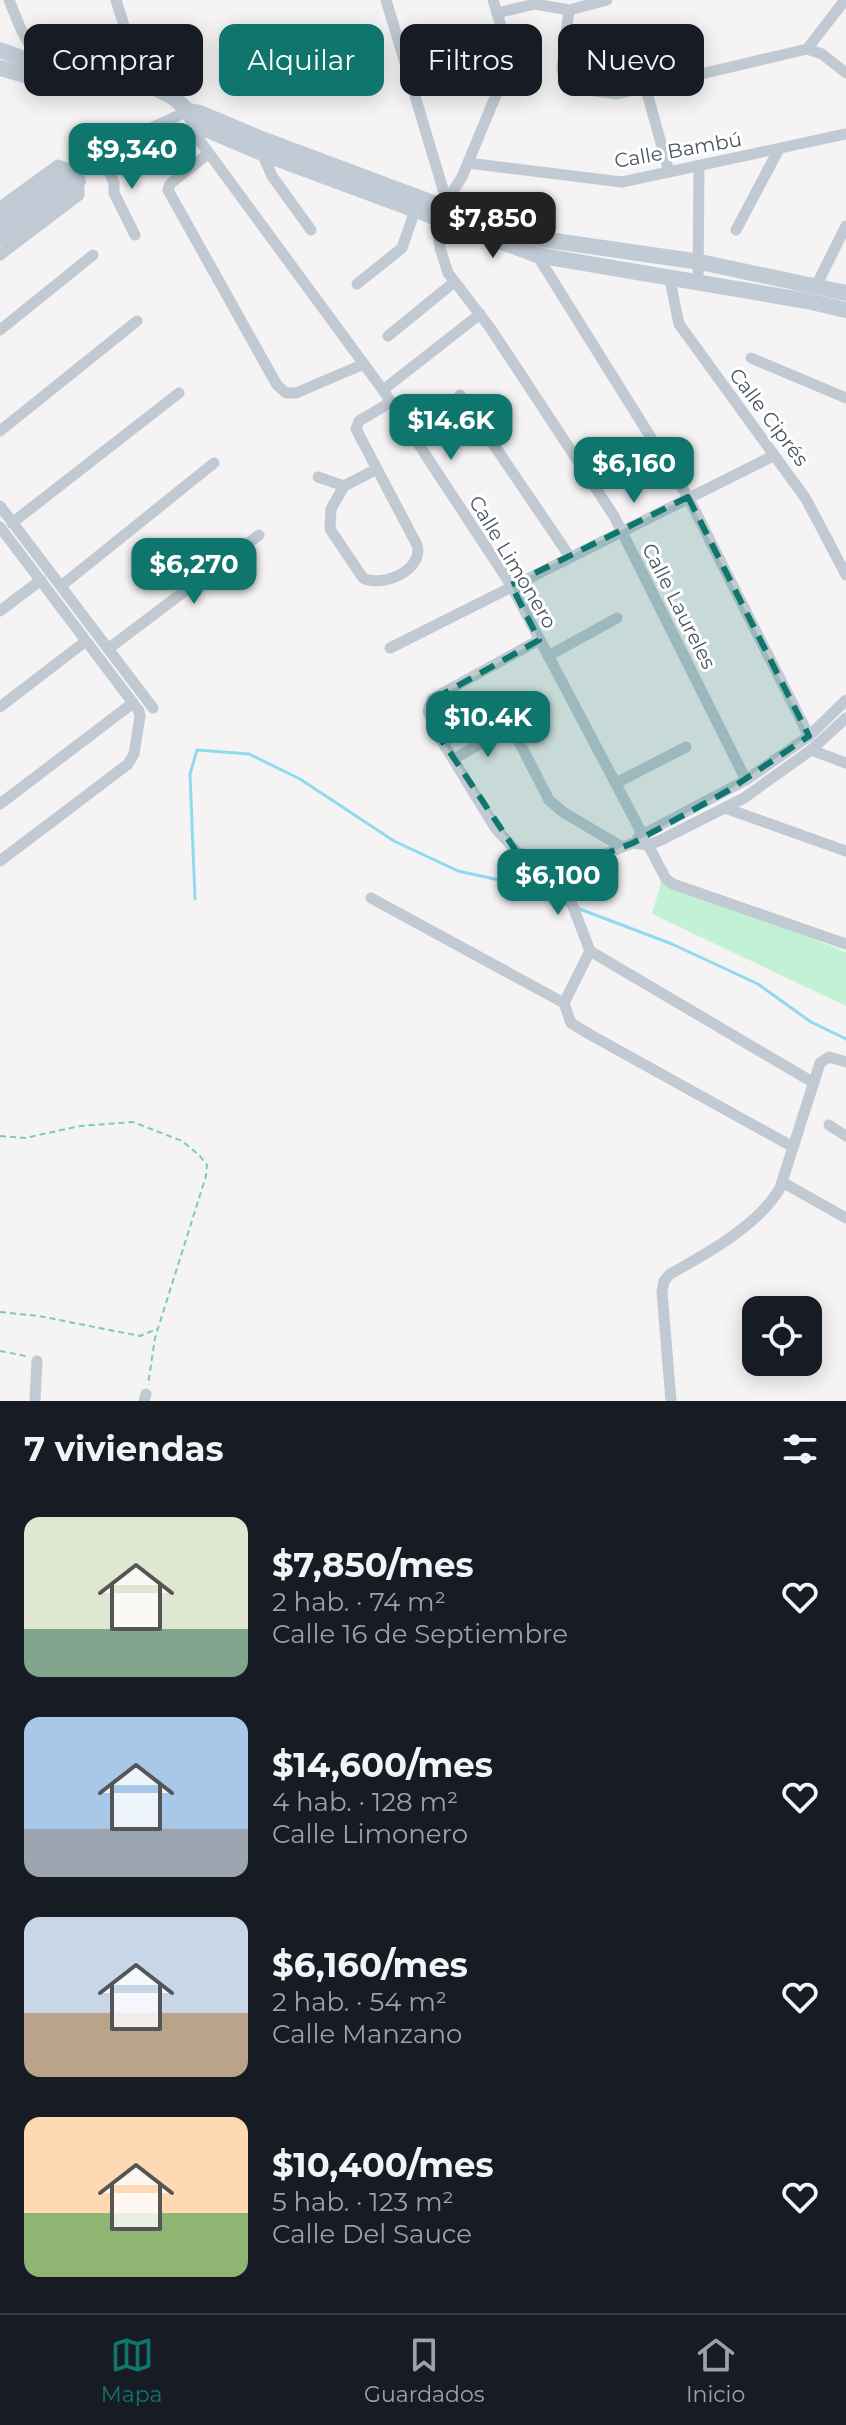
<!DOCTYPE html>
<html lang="es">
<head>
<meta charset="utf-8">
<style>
	body { margin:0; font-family:Montserrat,sans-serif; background:#242831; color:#f1f3f6; height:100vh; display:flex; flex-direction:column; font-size:30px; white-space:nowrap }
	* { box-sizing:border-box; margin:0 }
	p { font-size:26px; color:#9ea1a6 }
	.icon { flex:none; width:44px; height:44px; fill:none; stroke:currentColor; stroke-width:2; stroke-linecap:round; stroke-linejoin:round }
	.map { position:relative; height:1401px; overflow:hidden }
	.panel { display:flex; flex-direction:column; background:#171b24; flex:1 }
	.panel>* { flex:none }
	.hud { position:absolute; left:24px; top:24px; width:798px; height:72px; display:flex; gap:16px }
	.controls { position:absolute; left:742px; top:1296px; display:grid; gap:16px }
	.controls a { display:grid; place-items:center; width:80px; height:80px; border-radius:16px; background:#171b24; box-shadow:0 4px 20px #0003; font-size:40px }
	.price { position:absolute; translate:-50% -68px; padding:0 18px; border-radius:16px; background:#0f766e; color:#fff; font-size:26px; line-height:52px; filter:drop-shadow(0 2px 4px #0008) }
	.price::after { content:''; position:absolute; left:50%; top:48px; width:24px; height:18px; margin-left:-12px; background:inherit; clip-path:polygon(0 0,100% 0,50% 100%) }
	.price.current { background:#222; color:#fff }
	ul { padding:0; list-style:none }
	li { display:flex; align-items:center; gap:24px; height:200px; padding:0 24px }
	li span { display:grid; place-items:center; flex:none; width:224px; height:160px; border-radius:16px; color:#555 }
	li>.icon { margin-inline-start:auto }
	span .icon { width:96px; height:96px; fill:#fffc; stroke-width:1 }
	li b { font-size:34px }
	h2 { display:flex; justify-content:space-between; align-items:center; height:96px; padding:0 24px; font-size:34px }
	.chip { padding:0 28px; border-radius:16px; background:#171b24; box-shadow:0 4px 20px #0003; font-size:28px; line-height:72px }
	.chip.current { background:#0f766e; color:#fff }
	.dock { display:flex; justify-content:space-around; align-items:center; height:112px; border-top:2px solid #363941; background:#171b24; font-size:22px; color:#9ea1a6 }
	.dock a { display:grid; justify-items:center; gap:4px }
	.dock .current { color:#0f766e }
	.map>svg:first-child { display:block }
	.green { fill:#c3f1d5 }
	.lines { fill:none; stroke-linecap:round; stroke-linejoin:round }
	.stream { stroke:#90daee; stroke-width:3 }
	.path { stroke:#7ad0a6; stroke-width:2; stroke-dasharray:6 4; stroke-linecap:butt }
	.minor { stroke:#c1cad2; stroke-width:11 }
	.secondary { stroke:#c1cbd6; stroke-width:16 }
	.marked { fill:#0f766e; fill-opacity:0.2; stroke:#0f766e; stroke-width:6; stroke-dasharray:16 10; stroke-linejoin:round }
	.labels { text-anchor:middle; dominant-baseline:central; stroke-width:6; stroke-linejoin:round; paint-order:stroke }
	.street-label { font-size:20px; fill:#4a5661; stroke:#fff }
</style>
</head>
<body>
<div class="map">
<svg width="846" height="1401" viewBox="0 0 846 1401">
	<rect width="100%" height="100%" fill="#f5f3f3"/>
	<!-- green -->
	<polygon class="green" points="662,879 846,952 846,1006 652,914"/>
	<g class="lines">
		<!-- stream -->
		<g class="stream">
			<polyline points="195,899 190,774 197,750 249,754 300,779 394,841 458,871 508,882 570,906"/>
			<polyline points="577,908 672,944 758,984 811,1022 846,1039"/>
		</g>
		<!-- path -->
		<g class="path">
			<polyline points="0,1136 25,1138 80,1126 133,1122 182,1141 199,1155 207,1165 206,1176 155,1338 148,1385"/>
			<polyline points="0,1312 39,1316 140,1336 159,1328"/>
			<polyline points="0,1351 26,1356"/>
		</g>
		<!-- minor -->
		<g class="minor">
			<path d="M9 0C16 16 23 40 36 52 47 63 93 62 115 76"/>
			<polyline points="116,0 142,83"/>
			<polyline points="386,0 446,199"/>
			<polyline points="493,0 509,52 508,66 462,177 436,217 440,248 448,273 491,329 614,516 746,780"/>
			<polyline points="569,10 562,68 564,81 573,88 617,94 807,49 845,0"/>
			<polyline points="497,13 535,4 569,10 607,0"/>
			<polyline points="807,49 822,54 846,73"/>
			<polyline points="646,89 669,172"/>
			<polyline points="196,125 200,141 383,390 511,585 666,879 673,884 846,944"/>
			<polyline points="209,153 170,184 168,190 277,385 286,393 296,393 364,364"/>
			<polyline points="262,153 272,176 311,230"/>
			<polyline points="468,163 622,182 846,134"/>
			<path d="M0 207 58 165C73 169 80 180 79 195L0 255"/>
			<polyline points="736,230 779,149"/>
			<polyline points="135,235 114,193 114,183 104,158 108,148 188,111"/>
			<polyline points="537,255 688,497 809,736"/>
			<polyline points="670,280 679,324 806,499 846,575"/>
			<polyline points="698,283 699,166"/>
			<polyline points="357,284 402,248 415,210"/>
			<polyline points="816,286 846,226"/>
			<polyline points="0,330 93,255"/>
			<polyline points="388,336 453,283"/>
			<polyline points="751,358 846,398"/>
			<polyline points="383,390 480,314"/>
			<polyline points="460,395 570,557"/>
			<polyline points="0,431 137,321"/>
			<polyline points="318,477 344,486 377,469"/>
			<path d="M344 486 331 509 330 529 363 578C383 588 424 570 417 545L356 429 359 421 391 402"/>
			<polyline points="0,506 153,708"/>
			<polyline points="12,523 179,393"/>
			<polyline points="0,527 139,711 140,716 134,754 128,764 0,861"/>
			<polyline points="61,586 214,463"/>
			<polyline points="0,611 41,580"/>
			<polyline points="539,640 432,699 428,711 437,733 496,829 516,851 542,865 559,870 572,867 633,843 647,845 659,841 744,798 811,750 846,718"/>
			<polyline points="390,648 773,456"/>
			<polyline points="108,649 259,535"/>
			<polyline points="548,656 617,618"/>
			<polyline points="0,707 86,641"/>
			<polyline points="811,750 846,763"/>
			<polyline points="454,759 504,730 513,730 549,800 563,812 622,847"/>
			<polyline points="616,783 686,747"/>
			<polyline points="0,804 133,703"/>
			<polyline points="725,808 846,851"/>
			<polyline points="638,837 746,780 809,736 846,700"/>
			<polyline points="559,870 590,951"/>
			<polyline points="371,898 564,1003 571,1023 589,1034 793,1147"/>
			<polyline points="564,1003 590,951 814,1083"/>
			<polyline points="829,1125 846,1136"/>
			<polyline points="782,1182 846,1218"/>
			<polyline points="35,1401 37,1361"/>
			<polyline points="144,1401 146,1394"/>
			<path d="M671 1401 662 1292 664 1281 670 1274C706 1254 759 1225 780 1188L820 1063 829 1057 846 1062"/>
		</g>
		<!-- secondary -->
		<g class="secondary">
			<polyline points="0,50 45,67 151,86 173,97 188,111 196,125 262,153 537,255 807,301 846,310"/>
			<path d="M0 68C37 79 71 90 110 83"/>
			<polyline points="188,111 200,113 259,138 441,206 541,239 700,262 846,293"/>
			<polyline points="0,223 70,170"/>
			<polyline points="0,239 78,181"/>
		</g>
	</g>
	<!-- marked area -->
	<path class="marked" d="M688 497 809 736 729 790 633 843 572 867 542 865 516 851 437 733 429 702 539 640 511 585Z"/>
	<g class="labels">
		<!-- street labels -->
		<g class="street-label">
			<text transform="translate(678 150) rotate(-10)">Calle Bambú</text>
			<text transform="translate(769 417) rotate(53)">Calle Ciprés</text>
			<text transform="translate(513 562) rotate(59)">Calle Limonero</text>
			<text transform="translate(679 606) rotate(63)">Calle Laureles</text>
		</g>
	</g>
</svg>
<div class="controls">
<a><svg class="icon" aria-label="locate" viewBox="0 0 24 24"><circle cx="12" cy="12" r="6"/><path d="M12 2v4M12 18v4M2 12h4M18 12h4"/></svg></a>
</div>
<b class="price" style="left:132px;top:191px">$9,340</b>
<b class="price current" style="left:493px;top:260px">$7,850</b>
<b class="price" style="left:451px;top:462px">$14.6K</b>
<b class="price" style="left:634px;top:505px">$6,160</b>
<b class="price" style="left:194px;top:606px">$6,270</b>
<b class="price" style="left:488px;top:759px">$10.4K</b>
<b class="price" style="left:558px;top:917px">$6,100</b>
<div class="hud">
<a class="chip">Comprar</a>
<a class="chip current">Alquilar</a>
<a class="chip">Filtros</a>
<a class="chip">Nuevo</a>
</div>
</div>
<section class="panel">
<h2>7 viviendas<svg class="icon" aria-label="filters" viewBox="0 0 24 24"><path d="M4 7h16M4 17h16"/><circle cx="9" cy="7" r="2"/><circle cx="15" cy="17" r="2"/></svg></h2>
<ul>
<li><span style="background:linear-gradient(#dfe7d0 70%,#7fa58c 0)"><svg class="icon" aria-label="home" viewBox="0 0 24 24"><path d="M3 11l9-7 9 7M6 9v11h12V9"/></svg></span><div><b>$7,850/mes</b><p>2 hab. · 74 m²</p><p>Calle 16 de Septiembre</p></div><svg class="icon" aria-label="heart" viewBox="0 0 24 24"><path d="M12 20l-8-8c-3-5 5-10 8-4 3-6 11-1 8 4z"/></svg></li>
<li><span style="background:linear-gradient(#a9c7e8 70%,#9aa5b1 0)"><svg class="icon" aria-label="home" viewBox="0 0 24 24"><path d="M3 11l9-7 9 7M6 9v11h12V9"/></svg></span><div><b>$14,600/mes</b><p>4 hab. · 128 m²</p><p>Calle Limonero</p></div><svg class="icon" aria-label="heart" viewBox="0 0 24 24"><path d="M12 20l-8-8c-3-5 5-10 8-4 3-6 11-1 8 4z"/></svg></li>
<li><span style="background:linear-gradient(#c9d6e8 60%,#b9a48a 0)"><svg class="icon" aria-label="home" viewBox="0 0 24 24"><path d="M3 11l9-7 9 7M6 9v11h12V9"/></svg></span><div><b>$6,160/mes</b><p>2 hab. · 54 m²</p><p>Calle Manzano</p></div><svg class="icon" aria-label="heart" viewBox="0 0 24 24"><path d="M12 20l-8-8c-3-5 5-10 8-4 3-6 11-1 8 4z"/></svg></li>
<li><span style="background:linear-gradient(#ffd9b3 60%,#8fb573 0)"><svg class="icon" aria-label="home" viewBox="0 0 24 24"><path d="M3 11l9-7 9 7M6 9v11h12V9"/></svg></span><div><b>$10,400/mes</b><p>5 hab. · 123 m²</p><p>Calle Del Sauce</p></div><svg class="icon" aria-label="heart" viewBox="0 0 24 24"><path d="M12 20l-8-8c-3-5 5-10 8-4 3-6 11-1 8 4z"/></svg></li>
</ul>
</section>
<nav class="dock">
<a class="current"><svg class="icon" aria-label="map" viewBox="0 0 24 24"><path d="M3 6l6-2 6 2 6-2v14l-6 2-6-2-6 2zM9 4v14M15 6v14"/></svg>Mapa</a>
<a><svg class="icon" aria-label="saved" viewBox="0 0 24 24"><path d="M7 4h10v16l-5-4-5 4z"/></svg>Guardados</a>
<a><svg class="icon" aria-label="home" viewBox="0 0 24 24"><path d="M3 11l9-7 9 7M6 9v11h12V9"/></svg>Inicio</a>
</nav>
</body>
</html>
